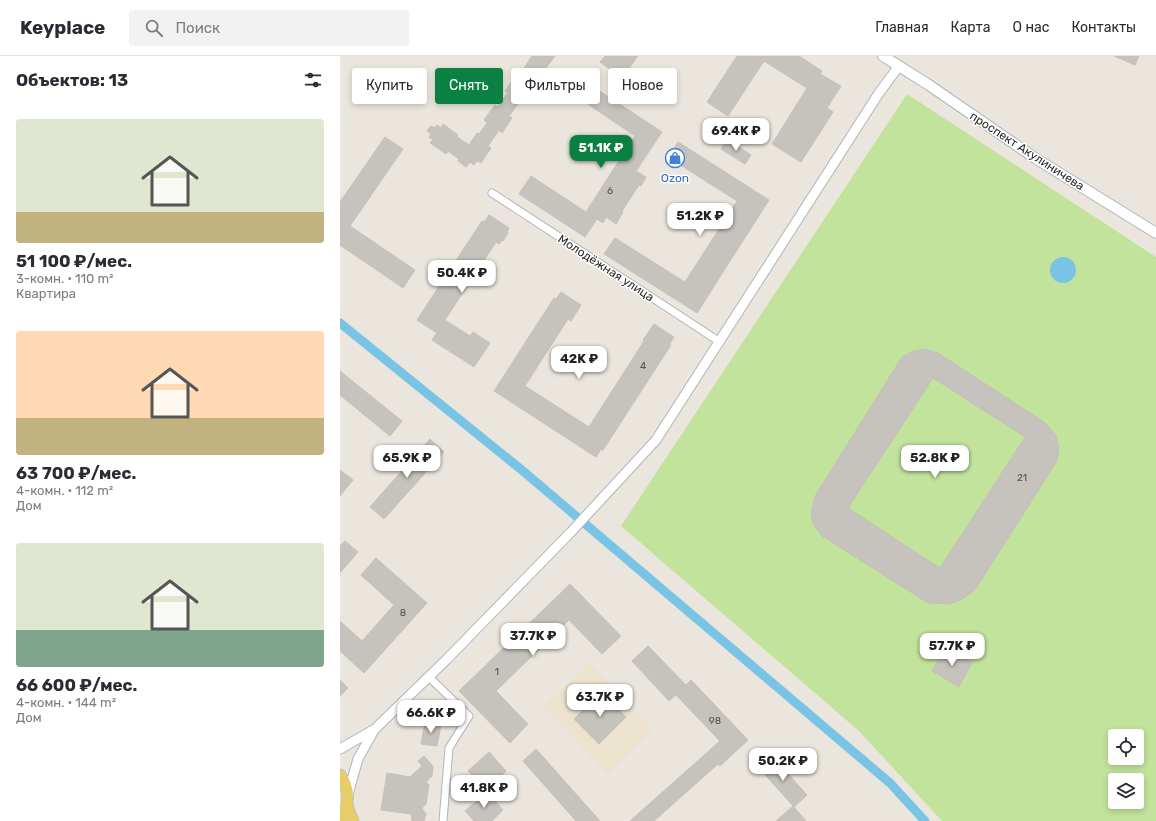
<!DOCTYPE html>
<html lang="ru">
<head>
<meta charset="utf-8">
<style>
	body { margin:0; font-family:Rubik,sans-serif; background:#f2f2f3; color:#2b2b33; height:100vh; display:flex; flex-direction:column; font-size:15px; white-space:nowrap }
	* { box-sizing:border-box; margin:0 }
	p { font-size:13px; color:#7c7c81 }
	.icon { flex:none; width:22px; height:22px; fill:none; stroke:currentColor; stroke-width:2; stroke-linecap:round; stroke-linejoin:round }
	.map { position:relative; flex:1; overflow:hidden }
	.sheet { display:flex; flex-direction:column; background:#fff; width:340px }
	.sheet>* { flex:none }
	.top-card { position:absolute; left:12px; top:12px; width:380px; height:36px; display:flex; gap:8px }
	.tools { position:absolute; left:768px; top:673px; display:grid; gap:8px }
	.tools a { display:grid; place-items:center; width:36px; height:36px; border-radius:4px; background:#fff; box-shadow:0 2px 6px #0003; font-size:20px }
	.price { position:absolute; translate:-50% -34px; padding:0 9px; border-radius:8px; background:#fff; color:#222; font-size:13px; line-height:26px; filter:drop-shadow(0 1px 2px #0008) }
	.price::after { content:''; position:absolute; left:50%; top:24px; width:12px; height:9px; margin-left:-6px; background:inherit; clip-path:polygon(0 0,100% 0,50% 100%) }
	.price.selected { background:#0b8043; color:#fff }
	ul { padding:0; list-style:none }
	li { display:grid; align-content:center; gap:8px; height:212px; padding:0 16px }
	li span { display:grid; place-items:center; height:124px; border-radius:4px; color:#555 }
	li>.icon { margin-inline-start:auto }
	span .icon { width:72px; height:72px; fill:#fffc; stroke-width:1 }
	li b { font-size:17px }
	h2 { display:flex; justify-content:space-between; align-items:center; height:48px; padding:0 16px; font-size:17px }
	.tag { padding:0 14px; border-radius:4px; background:#fff; box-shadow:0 2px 6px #0003; font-size:14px; line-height:36px }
	.tag.selected { background:#0b8043; color:#fff }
	header { display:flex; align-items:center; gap:24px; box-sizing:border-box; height:56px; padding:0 20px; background:#fff; border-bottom:1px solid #e1e1e2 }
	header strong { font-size:19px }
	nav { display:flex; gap:22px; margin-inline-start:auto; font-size:14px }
	.search { width:280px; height:36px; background:#f2f2f3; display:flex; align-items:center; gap:10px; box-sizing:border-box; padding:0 14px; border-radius:4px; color:#7c7c81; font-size:15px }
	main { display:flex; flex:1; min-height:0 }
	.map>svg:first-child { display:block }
	.education { fill:#ebe3ce }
	.pitch { fill:#c1e39b; fill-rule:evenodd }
	.water { fill:#79c3e4 }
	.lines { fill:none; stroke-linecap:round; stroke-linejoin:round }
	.canal { stroke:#79c3e4; stroke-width:9 }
	.building { fill:#c6c2bd; stroke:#c6c1b7; fill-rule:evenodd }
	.minor-casing { stroke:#b1b3bc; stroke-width:9 }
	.tertiary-casing { stroke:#b1b3bc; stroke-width:11 }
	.secondary-casing { stroke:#b1b3bc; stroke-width:12 }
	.primary-casing { stroke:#c3c3c3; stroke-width:13 }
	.minor { stroke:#fff; stroke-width:7 }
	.tertiary { stroke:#fff; stroke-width:9 }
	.secondary { stroke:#fff; stroke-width:10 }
	.primary { stroke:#e5cd68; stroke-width:11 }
	.labels { text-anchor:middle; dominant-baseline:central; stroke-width:3; stroke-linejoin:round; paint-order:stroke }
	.number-label { font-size:10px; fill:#51504f }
	.street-label { font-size:12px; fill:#2a2a2a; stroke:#fff }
	.shop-label { font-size:12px; fill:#366cbe; stroke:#fff }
</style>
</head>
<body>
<header>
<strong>Keyplace</strong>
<div class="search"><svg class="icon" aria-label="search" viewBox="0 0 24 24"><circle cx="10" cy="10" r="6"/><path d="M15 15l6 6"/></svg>Поиск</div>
<nav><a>Главная</a><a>Карта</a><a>О нас</a><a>Контакты</a></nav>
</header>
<main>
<section class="sheet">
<h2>Объектов: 13<svg class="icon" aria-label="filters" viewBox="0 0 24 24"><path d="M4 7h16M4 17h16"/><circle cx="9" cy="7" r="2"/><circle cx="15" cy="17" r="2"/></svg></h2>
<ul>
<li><span style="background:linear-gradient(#dfe7d0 75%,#c2b280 0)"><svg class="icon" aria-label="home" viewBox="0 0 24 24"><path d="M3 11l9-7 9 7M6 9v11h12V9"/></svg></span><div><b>51 100 ₽/мес.</b><p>3-комн. · 110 m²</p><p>Квартира</p></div></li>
<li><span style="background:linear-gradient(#ffd9b3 70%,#c2b280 0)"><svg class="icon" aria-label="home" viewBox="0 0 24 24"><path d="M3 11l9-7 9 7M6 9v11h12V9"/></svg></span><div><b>63 700 ₽/мес.</b><p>4-комн. · 112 m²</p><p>Дом</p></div></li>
<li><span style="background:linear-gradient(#dfe7d0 70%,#7fa58c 0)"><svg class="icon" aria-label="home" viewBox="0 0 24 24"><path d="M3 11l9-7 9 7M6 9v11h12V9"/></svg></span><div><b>66 600 ₽/мес.</b><p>4-комн. · 144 m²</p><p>Дом</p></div></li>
</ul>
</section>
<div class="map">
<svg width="816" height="765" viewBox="0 0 816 765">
	<rect width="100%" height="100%" fill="#ebe6dd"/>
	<!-- education -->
	<polygon class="education" points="250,607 314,674 268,718 203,651"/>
	<!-- pitch -->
	<path class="pitch" d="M567 38 816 201V765H602L519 675 281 470ZM775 680H797V702H775ZM775 724H797V746H775Z"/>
	<!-- water -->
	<circle class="water" cx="723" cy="214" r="13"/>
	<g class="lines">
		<!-- canal -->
		<polyline class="canal" points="0,267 183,415 550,727 585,765"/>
	</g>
	<!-- building -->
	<g class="building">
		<polygon points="192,0 215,0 201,19 199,18 190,30 193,32 183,47 180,45 169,60 172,62 162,77 159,74 148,90 151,92 141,107 137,105 134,109 130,106 126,111 118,105 119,103 108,95 106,98 90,87 93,84 89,81 91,78 87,75 91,70 95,72 97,69 101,72 103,68 118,79 117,81 129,89 137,77 139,78 147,67 144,64 155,49 158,51 168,36 165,35 176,19 178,21"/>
		<polygon points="265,0 298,0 282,22 260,6"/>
		<polygon points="397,0 459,0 482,15 480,18 501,30 487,52 493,56 461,106 432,88 467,32 424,5 388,60 367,46"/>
		<polygon points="774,0 799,0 795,9"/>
		<polygon points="240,22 322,76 296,115 306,121 301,130 299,129 282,155 283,156 276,168 266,161 263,167 257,163 245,181 179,138 191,120 246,156 295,80 230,36"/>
		<polygon points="45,81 63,93 10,170 75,214 63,232 0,189 0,146"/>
		<polygon points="387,83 411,99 405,108 381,93"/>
		<polygon points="338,86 429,144 357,257 264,198 275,182 345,226 397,145 328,101"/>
		<polygon points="149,159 169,172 167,176 168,177 163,185 162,184 159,188 156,186 105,264 130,280 133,276 150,287 134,311 92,284 97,277 77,264 142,165 144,166"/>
		<polygon points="221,236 241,249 231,265 228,263 185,330 249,371 304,285 303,284 314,268 334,281 329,289 331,289 263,394 261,393 256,401 154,335 214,242 216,243"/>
		<path d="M585 293 598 297 704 366 716 379 719 392 717 405 635 534 624 542 610 548 588 547 482 480 473 468 471 456 475 440 562 301 573 295ZM593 322 685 381 600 512 508 452Z"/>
		<polygon points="0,315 62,365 50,380 0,339"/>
		<polygon points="90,383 104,396 44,463 30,451"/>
		<polygon points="0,414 13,424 0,440"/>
		<polygon points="5,485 18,496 0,517 0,490"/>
		<polygon points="36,502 87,547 24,617 0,595 0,565 22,585 54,549 21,519"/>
		<polygon points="230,528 281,580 262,598 229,564 156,635 188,668 170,687 119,635"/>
		<polygon points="308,590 346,629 351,624 408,684 380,710 378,708 314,765 290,765 380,685 336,639 329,645 292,605"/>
		<polygon points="606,591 632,607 619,631 592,615"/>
		<polygon points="0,624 8,632 0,640"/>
		<polygon points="261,636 286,661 259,688 234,663"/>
		<polygon points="85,666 101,669 97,690 81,688"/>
		<polygon points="196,693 260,765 236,765 183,705"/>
		<polygon points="149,696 166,715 146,734 128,715"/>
		<polygon points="84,700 93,710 92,720 86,726 89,729 86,748 82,752 86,758 84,765 72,765 71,758 41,754 47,717 70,721 82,710 78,705"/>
		<polygon points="432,700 467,739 454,751 419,712"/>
		<polygon points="147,736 163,754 152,765 134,765 125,755"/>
		<polygon points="453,750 466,765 436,765"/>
	</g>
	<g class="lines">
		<defs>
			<g id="minor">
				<polyline points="152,137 380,286"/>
				<polyline points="89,621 129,660 109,692 103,765"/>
			</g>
			<g id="tertiary">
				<polyline points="0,693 35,673 107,603 231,476 316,384 539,37 559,10"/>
				<polyline points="8,738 18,703 34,674"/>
			</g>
			<polyline id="secondary" points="543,0 589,29 695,102 816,177"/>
			<g id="primary">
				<path d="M0 719C10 731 10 752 0 764"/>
				<polyline points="7,750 13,765"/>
			</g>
		</defs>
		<!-- minor casing -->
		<use href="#minor" class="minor-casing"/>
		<!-- tertiary casing -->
		<use href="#tertiary" class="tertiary-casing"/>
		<!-- secondary casing -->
		<use href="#secondary" class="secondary-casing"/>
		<!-- primary casing -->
		<use href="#primary" class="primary-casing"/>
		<!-- minor -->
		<use href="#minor" class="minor"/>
		<!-- tertiary -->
		<use href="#tertiary" class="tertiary"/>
		<!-- secondary -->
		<use href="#secondary" class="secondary"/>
		<!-- primary -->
		<use href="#primary" class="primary"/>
	</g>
	<!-- icons -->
	<defs>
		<symbol id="shop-ring" viewBox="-11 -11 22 22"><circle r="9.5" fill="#fff" stroke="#3f7fe0" stroke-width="1.5"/><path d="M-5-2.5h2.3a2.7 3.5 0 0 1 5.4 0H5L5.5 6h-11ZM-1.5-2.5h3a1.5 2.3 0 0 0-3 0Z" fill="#3f7fe0"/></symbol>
	</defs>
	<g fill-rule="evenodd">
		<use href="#shop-ring" x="324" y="91" width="22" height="22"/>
	</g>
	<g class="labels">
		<!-- number labels -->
		<g class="number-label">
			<text x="270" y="135">6</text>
			<text x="303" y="310">4</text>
			<text x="682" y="422">21</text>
			<text x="63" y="557">8</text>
			<text x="157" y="616">1</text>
			<text x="375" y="665">98</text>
		</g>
		<!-- street labels -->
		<g class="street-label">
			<text transform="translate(687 95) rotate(33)">проспект Акулиничева</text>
			<text transform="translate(266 212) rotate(33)">Молодёжная улица</text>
		</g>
		<!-- shop labels -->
		<g class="shop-label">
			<text x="335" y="122">Ozon</text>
		</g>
	</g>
</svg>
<div class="tools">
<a><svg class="icon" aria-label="locate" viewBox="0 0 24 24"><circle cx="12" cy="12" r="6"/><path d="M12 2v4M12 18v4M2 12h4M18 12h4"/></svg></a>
<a><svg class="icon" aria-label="layers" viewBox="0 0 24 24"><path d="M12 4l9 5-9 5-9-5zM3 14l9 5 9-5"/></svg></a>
</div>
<b class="price" style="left:396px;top:96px">69.4K ₽</b>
<b class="price selected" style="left:261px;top:113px">51.1K ₽</b>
<b class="price" style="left:360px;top:181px">51.2K ₽</b>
<b class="price" style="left:122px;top:238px">50.4K ₽</b>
<b class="price" style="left:239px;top:324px">42K ₽</b>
<b class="price" style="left:67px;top:423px">65.9K ₽</b>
<b class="price" style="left:595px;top:423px">52.8K ₽</b>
<b class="price" style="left:193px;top:601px">37.7K ₽</b>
<b class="price" style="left:612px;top:611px">57.7K ₽</b>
<b class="price" style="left:260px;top:662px">63.7K ₽</b>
<b class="price" style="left:91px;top:678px">66.6K ₽</b>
<b class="price" style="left:443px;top:726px">50.2K ₽</b>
<b class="price" style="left:144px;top:753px">41.8K ₽</b>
<div class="top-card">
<a class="tag">Купить</a>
<a class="tag selected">Снять</a>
<a class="tag">Фильтры</a>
<a class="tag">Новое</a>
</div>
</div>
</main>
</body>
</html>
